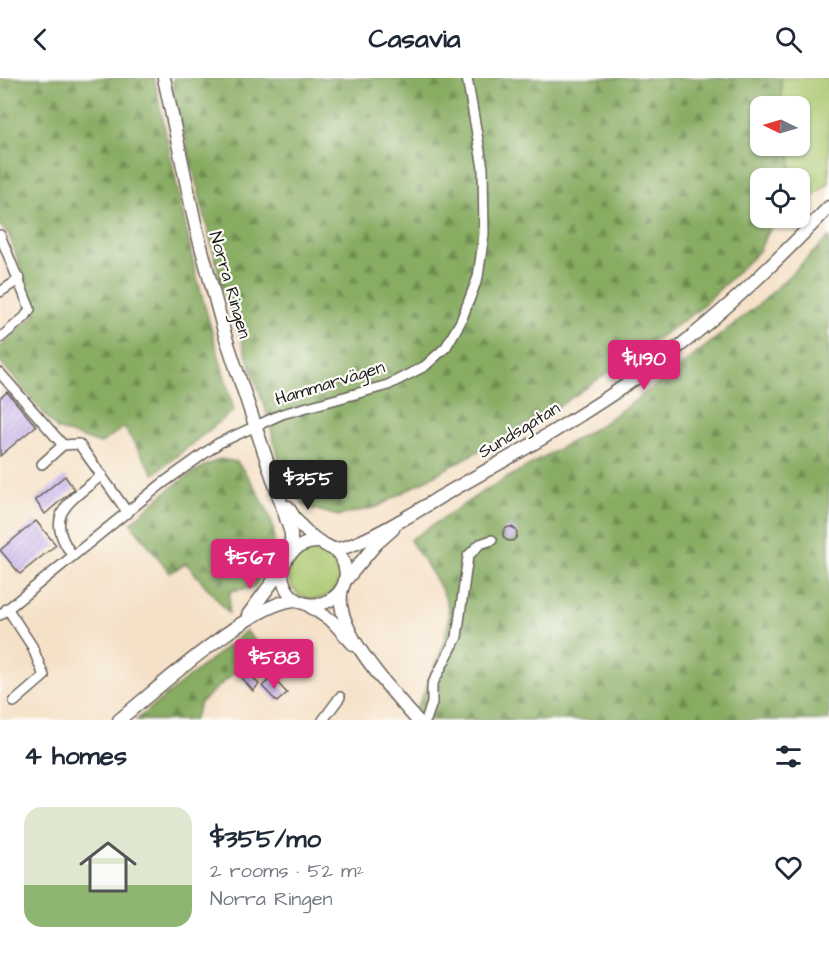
<!DOCTYPE html>
<html lang="en">
<head>
<meta charset="utf-8">
<style>
	body { margin:0; font-family:"Architects Daughter",sans-serif; background:#f6f6f7; color:#1f2937; height:100vh; display:flex; flex-direction:column; font-size:22px; white-space:nowrap }
	* { box-sizing:border-box; margin:0 }
	p { font-size:20px; color:#747a83 }
	.icon { flex:none; width:33px; height:33px; fill:none; stroke:currentColor; stroke-width:2; stroke-linecap:round; stroke-linejoin:round }
	.map { position:relative; height:642px; overflow:hidden }
	.details { display:flex; flex-direction:column; background:#fff; flex:1 }
	.details>* { flex:none }
	.needle { width:39px; rotate:275deg }
	.tools { position:absolute; left:750px; top:18px; display:grid; gap:12px }
	.tools a { display:grid; place-items:center; width:60px; height:60px; border-radius:12px; background:#fff; box-shadow:0 2px 4px #0004; font-size:30px }
	.price { position:absolute; translate:-50% -51px; padding:0 14px; border-radius:6px; background:#db2777; color:#fff; font-size:20px; line-height:39px; filter:drop-shadow(0 2px 3px #0008) }
	.price::after { content:''; position:absolute; left:50%; top:36px; width:18px; height:14px; margin-left:-9px; background:inherit; clip-path:polygon(0 0,100% 0,50% 100%) }
	.price.active { background:#222; color:#fff }
	ul { padding:0; list-style:none }
	li { display:flex; align-items:center; gap:18px; height:150px; padding:0 24px }
	li+li { border-top:2px solid #e0e1e3 }
	li span { display:grid; place-items:center; flex:none; width:168px; height:120px; border-radius:18px; color:#555 }
	li>.icon { margin-inline-start:auto }
	span .icon { width:72px; height:72px; fill:#fffc; stroke-width:1 }
	li b { font-size:26px }
	h2 { display:flex; justify-content:space-between; align-items:center; height:72px; padding:0 24px; font-size:26px }
	header { display:flex; justify-content:space-between; align-items:center; height:78px; padding:0 24px; background:#fff; font-size:27px; font-weight:800 }
	.map>svg:first-child { display:block }
	.green { fill:#abc86f; stroke:#647246; stroke-width:1.5 }
	.forest { fill:url(#forest-firs); stroke:#52643f; stroke-width:1.5 }
	.building { fill:url(#building-hatch) }
	.lines { fill:none; stroke-linecap:round; stroke-linejoin:round }
	.minor-casing { stroke:#686158; stroke-width:12 }
	.major-casing { stroke:#686158; stroke-width:15 }
	.minor { stroke:#fff; stroke-width:9 }
	.major { stroke:#fff; stroke-width:12 }
	.labels { text-anchor:middle; dominant-baseline:central; stroke-width:4.5; stroke-linejoin:round; paint-order:stroke }
	.street-label { font-size:18px; fill:#1c1c1c; stroke:#fdfcf7 }
</style>
</head>
<body>
<header><svg class="icon" aria-label="back" viewBox="0 0 24 24"><path d="M15 5l-7 7 7 7"/></svg>Casavia<svg class="icon" aria-label="search" viewBox="0 0 24 24"><circle cx="10" cy="10" r="6"/><path d="M15 15l6 6"/></svg></header>
<div class="map">
<svg width="829" height="642" viewBox="0 0 829 642">
	<defs>
		<pattern id="forest-firs" width="22" height="20" patternUnits="userSpaceOnUse" patternTransform="scale(1.5)"><rect width="22" height="20" fill="#88ac62"/><path d="M5 1l3.5 6h-7zM16 11l3.5 6h-7z" fill="#6e8b50"/></pattern>
		<pattern id="building-hatch" width="6" height="6" patternUnits="userSpaceOnUse" patternTransform="scale(1.5)"><rect width="6" height="6" fill="#cab5ed"/><path d="M-1 1l2-2M0 6l6-6M5 7l2-2" fill="none" stroke="#ad9bcb"/></pattern>
	</defs>
	<rect width="100%" height="100%" fill="#fdfcf7"/>
	<filter id="ink" filterUnits="userSpaceOnUse"><feTurbulence type="fractalNoise" baseFrequency=".0167" numOctaves="2"/><feDisplacementMap in="SourceGraphic" scale="12" xChannelSelector="R" yChannelSelector="G"/><feConvolveMatrix kernelMatrix="1 2 1 2 8 2 1 2 1" color-interpolation-filters="sRGB"/></filter>
	<filter id="wash" filterUnits="userSpaceOnUse"><feTurbulence type="fractalNoise" baseFrequency=".008" numOctaves="4" result="noise"/><feDisplacementMap in="SourceGraphic" scale="24" xChannelSelector="R" yChannelSelector="G"/><feGaussianBlur stdDeviation="1.35" result="paint"/><feColorMatrix in="noise" values="0 0 0 0 0 0 0 0 0 0 0 0 0 0 0 0 0 1.4 0 .05"/><feComposite in="paint" operator="in"/></filter>
	<g filter="url(#wash)">
		<rect width="100%" height="100%" fill="#f5e1c8"/>
		<!-- green -->
		<g class="green">
			<polygon points="781,0 829,0 829,105 800,129 800,100 792,100 789,68 800,68 800,28 781,28"/>
			<circle cx="314" cy="495" r="26"/>
		</g>
		<!-- forest -->
		<g class="forest">
			<polygon points="0,0 154,0 196,197 234,332 154,396 124,349 100,366 57,351 0,283 0,269 37,235 9,157 0,148"/>
			<polygon points="173,0 781,0 781,28 760,28 760,68 789,68 792,100 760,100 760,140 776,140 758,174 697,233 558,329 377,429 338,438 304,428 280,385 266,333 222,207 173,13"/>
			<path d="M829 159V642H425L416 631C427 610 453 553 448 530 443 506 423 483 410 462L487 411 599 348 658 306 763 223Z"/>
			<path d="M220 381 237 384C250 400 278 442 274 465 272 479 261 495 255 509L230 513 229 535 186 485 170 495 131 445C158 420 186 395 220 381Z"/>
			<polygon points="246,553 262,570 200,625 194,642 136,642"/>
		</g>
		<g id="blocks">
			<!-- building -->
			<g class="building">
				<polygon points="7,314 36,348 0,378 0,320"/>
				<polygon points="65,398 74,411 45,436 35,422"/>
				<polygon points="36,443 56,467 20,496 0,472"/>
				<circle cx="510" cy="456" r="7"/>
				<polygon points="251,579 255,583 246,593 259,606 253,613 237,594"/>
				<polygon points="272,599 287,615 277,624 262,608"/>
			</g>
		</g>
	</g>
	<g filter="url(#ink)">
		<use href="#blocks" fill-opacity="0" stroke="#686158" stroke-width="1.5"/>
		<g class="lines">
			<defs>
				<g id="minor">
					<polyline points="0,157 30,231 25,239 0,260"/>
					<polyline points="0,214 20,201"/>
					<polyline points="0,295 63,367 79,366 128,435"/>
					<polyline points="42,386 63,367"/>
					<path d="M73 478C41 436 71 423 102 397"/>
					<polyline points="7,530 32,568 44,598 14,624"/>
					<polyline points="0,537 163,405 219,365 282,336 388,307 425,288 446,269 461,243 478,199 484,156 483,90 467,0"/>
					<polyline points="323,642 340,619"/>
					<polyline points="426,642 432,625 432,607 457,559 468,478 480,466 492,462"/>
				</g>
				<g id="major">
					<polyline points="164,0 196,150 225,257 291,455 291,473"/>
					<path d="M288 429C295 442 305 454 318 463 329 470 340 471 344 486 355 518 312 541 290 516 270 492 292 462 320 464"/>
					<path d="M335 471C359 470 417 433 440 419 518 375 596 331 668 277 726 233 778 182 829 129"/>
					<polyline points="345,503 376,466 393,451"/>
					<path d="M342 511C331 550 393 614 417 642"/>
					<polyline points="308,527 332,543 354,567"/>
					<polyline points="248,537 282,491"/>
					<path d="M119 642C156 612 253 523 296 522"/>
				</g>
			</defs>
			<!-- minor casing -->
			<use href="#minor" class="minor-casing"/>
			<!-- major casing -->
			<use href="#major" class="major-casing"/>
			<!-- minor -->
			<use href="#minor" class="minor"/>
			<!-- major -->
			<use href="#major" class="major"/>
		</g>
	</g>
	<g class="labels">
		<!-- street labels -->
		<g class="street-label">
			<text transform="translate(230 207) rotate(74)">Norra Ringen</text>
			<text transform="translate(330 305) rotate(-17)">Hammarvägen</text>
			<text transform="translate(519 352) rotate(-31)">Sundsgatan</text>
		</g>
	</g>
</svg>
<div class="tools">
<a><svg class="needle" viewBox="-14 -14 28 28"><path d="M0-13l5 13h-10z" fill="#e53935"/><path d="M0 13l5-13h-10z" fill="#747a83"/></svg></a>
<a><svg class="icon" aria-label="locate" viewBox="0 0 24 24"><circle cx="12" cy="12" r="6"/><path d="M12 2v4M12 18v4M2 12h4M18 12h4"/></svg></a>
</div>
<b class="price" style="left:644px;top:313px">$1,190</b>
<b class="price active" style="left:308px;top:433px">$355</b>
<b class="price" style="left:250px;top:512px">$567</b>
<b class="price" style="left:274px;top:612px">$588</b>
</div>
<section class="details">
<h2>4 homes<svg class="icon" aria-label="filters" viewBox="0 0 24 24"><path d="M4 7h16M4 17h16"/><circle cx="9" cy="7" r="2"/><circle cx="15" cy="17" r="2"/></svg></h2>
<ul>
<li><span style="background:linear-gradient(#dfe7d0 65%,#8fb573 0)"><svg class="icon" aria-label="home" viewBox="0 0 24 24"><path d="M3 11l9-7 9 7M6 9v11h12V9"/></svg></span><div><b>$355/mo</b><p>2 rooms · 52 m²</p><p>Norra Ringen</p></div><svg class="icon" aria-label="heart" viewBox="0 0 24 24"><path d="M12 20l-8-8c-3-5 5-10 8-4 3-6 11-1 8 4z"/></svg></li>
</ul>
</section>
</body>
</html>
